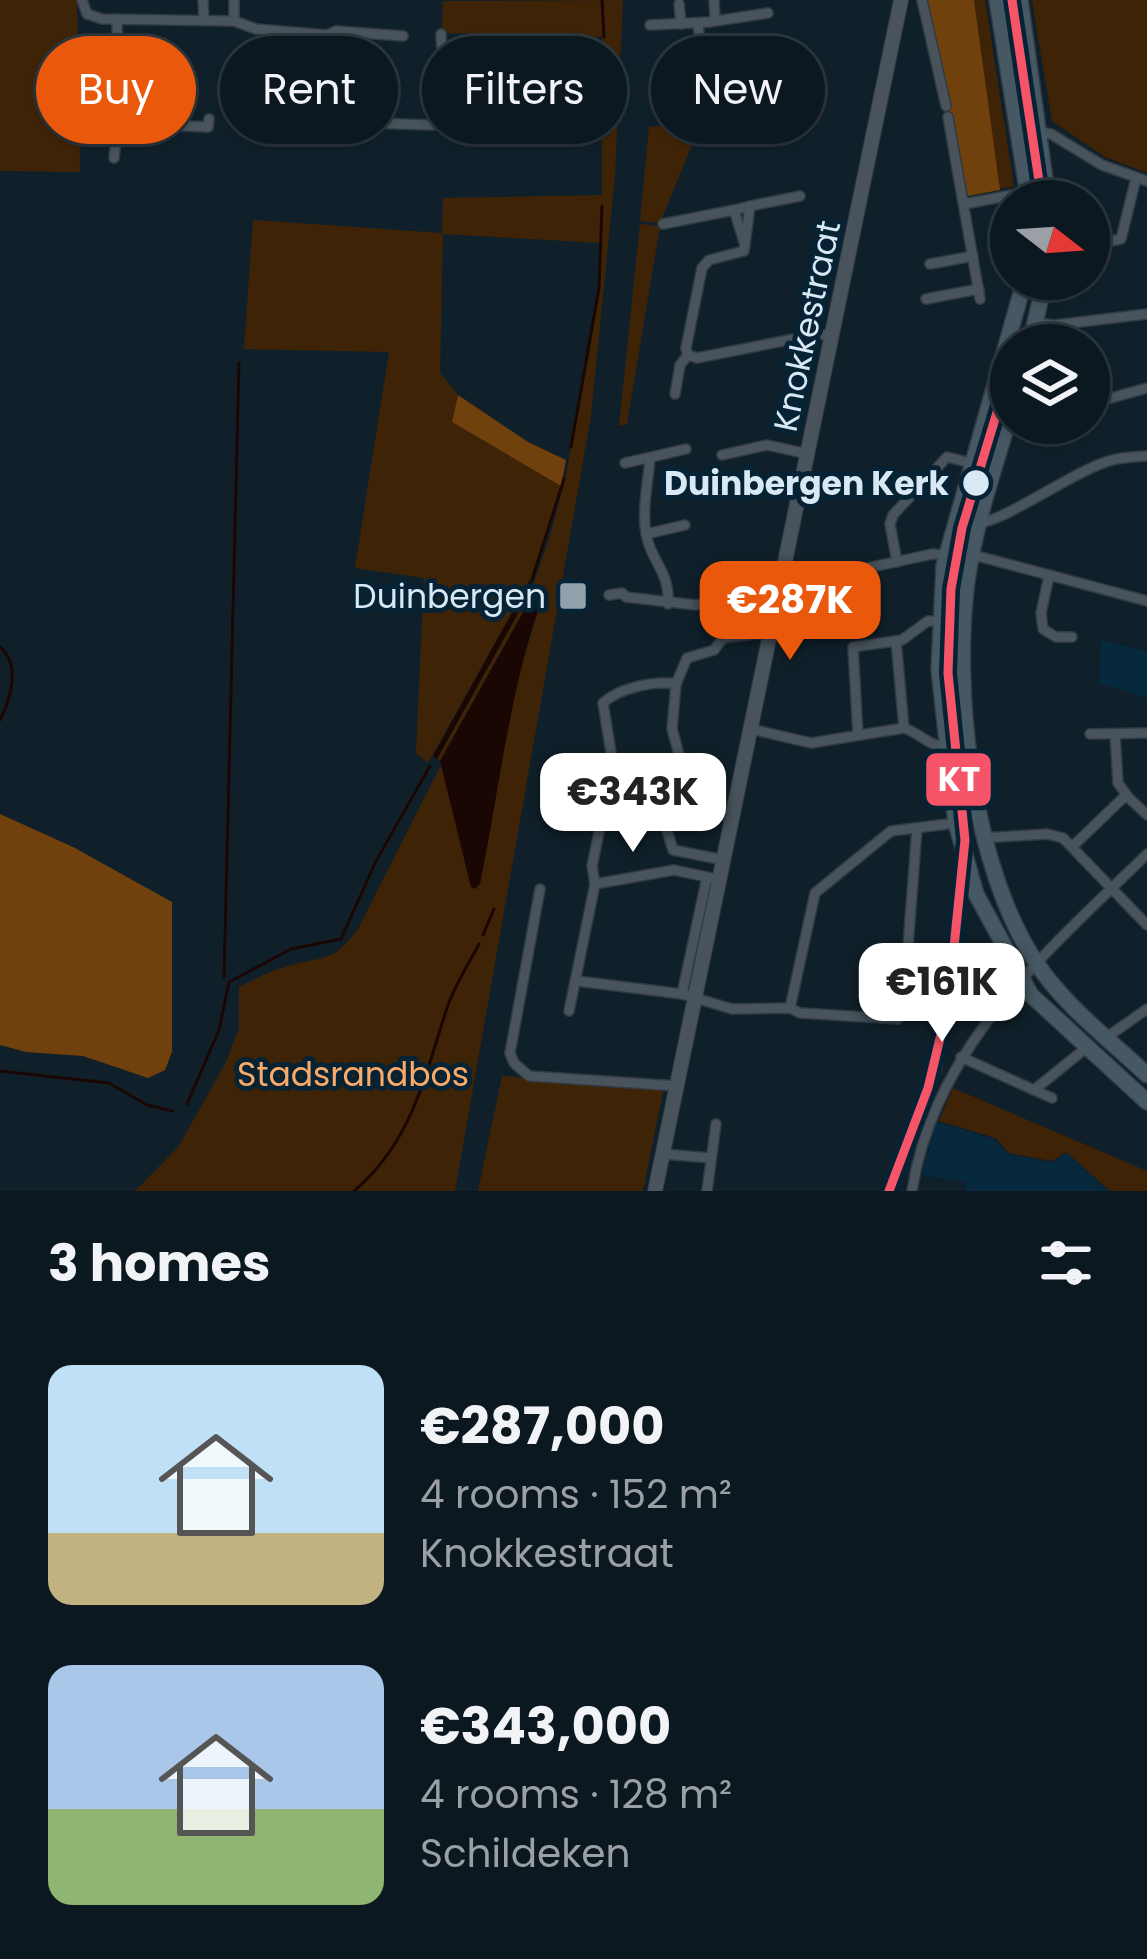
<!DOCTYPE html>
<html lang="en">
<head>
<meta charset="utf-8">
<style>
	body { margin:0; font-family:Poppins,sans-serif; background:#152129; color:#f1f3f6; height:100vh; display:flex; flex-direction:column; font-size:45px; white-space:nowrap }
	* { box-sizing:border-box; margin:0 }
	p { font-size:39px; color:#9aa0a5 }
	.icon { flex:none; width:66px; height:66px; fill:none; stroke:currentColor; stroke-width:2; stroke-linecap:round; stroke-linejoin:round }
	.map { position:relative; height:1191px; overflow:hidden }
	.details { display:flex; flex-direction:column; background:#0c1820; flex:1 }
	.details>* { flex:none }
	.top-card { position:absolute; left:36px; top:36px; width:1077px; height:108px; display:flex; gap:24px }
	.needle { width:78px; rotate:107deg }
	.fabs { position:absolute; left:990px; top:180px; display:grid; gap:24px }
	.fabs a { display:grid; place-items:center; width:120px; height:120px; border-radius:50%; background:#0c1820; box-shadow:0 3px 9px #0004,0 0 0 3px #2c373e; font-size:60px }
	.price { position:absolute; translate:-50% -102px; padding:0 27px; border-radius:24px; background:#fff; color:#222; font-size:39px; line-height:78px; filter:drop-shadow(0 3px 6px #0008) }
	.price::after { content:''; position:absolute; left:50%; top:72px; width:36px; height:27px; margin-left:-18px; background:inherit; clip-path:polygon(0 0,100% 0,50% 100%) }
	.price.on { background:#ea580c; color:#fff }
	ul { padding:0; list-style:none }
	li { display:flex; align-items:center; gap:36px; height:300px; padding:0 48px }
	li span { display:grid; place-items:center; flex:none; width:336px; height:240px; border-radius:24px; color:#555 }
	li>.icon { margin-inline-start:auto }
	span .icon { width:144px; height:144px; fill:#fffc; stroke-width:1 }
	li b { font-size:51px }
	h2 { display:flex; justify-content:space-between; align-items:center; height:144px; padding:0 48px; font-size:51px }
	.chip { padding:0 42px; border-radius:54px; background:#0c1820; box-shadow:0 3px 9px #0004,0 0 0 3px #2c373e; font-size:42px; line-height:108px }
	.chip.on { background:#ea580c; color:#fff }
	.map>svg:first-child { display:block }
	.built { fill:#06293d }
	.green { fill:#3f2307 }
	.forest { fill:#71410d }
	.water { fill:#1a0704 }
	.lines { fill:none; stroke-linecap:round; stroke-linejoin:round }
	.stream { stroke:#1a0704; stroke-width:3 }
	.street-casing { stroke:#313b43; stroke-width:12 }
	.secondary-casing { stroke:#313b43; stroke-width:16 }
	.primary-casing { stroke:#313b43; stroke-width:18 }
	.street { stroke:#48535b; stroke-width:9 }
	.secondary { stroke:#48535b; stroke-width:14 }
	.primary { stroke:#465863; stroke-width:15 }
	.tram-1-casing { stroke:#062335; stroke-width:18 }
	.tram-1 { stroke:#f65569; stroke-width:9 }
	.stop-dot { fill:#d8e8f4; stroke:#062335; stroke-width:4.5 }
	.poi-dot { fill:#92a2ad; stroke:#062335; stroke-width:4.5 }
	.labels { text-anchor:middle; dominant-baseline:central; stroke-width:10; stroke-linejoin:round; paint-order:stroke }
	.street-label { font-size:33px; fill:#d8e8f4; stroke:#062335 }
	.stop-label { font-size:33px; font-weight:bold; fill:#d8e8f4; stroke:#062335; text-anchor:end }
	.poi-label { font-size:33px; fill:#d8e8f4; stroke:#062335; text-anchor:end }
	.park-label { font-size:33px; fill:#fba966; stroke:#062335 }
	.line-badge { stroke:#062335; stroke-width:4.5 }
	.badge-label { font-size:33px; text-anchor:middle; font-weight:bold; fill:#fff }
</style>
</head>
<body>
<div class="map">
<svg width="1147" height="1191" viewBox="0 0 1147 1191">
	<rect width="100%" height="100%" fill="#10202a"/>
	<!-- built -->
	<g class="built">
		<polygon points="1101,640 1147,652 1147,698 1099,683"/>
		<polygon points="936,1122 994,1139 1007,1154 1053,1163 1066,1153 1108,1191 965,1191 966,1182 922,1175"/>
	</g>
	<!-- green -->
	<g class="green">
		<polygon points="0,0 77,0 80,172 0,171"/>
		<path d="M623 0 615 175 591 416 455 1191H135L179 1146 226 1062 239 1028V987C254 980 269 971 285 967 323 955 333 965 359 927L442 763 471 887 518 676 544 592 537 587 440 761 437 759 532 588 550 536 566 475 596 312 601 243 443 234 440 373 458 395 452 422 561 486 530 580 428 763 416 753 424 578 355 568 389 352 244 349 253 220 442 233 443 198 602 195V37L442 33 443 1Z"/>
		<polygon points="974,0 985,0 1014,187 999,188"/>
		<polygon points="1032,0 1147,0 1147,173 1105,157 1052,121"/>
		<polygon points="702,120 660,223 640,221 649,127"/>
		<polygon points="640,224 660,226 627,424 619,426"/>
		<polygon points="502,1076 664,1087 643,1191 478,1191"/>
		<polygon points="953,1088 1147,1171 1147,1191 1110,1191 1066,1152 1052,1161 1009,1153 996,1138 939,1121"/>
	</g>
	<!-- forest -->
	<g class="forest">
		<polygon points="926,0 974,0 1000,190 968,196"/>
		<polygon points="458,395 528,442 566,460 561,486 452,422"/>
		<polygon points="0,814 73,847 172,902 172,1052 165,1070 148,1078 83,1056 26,1052 0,1045"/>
	</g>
	<!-- water -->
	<g class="water">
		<polygon points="530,580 532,588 437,759 433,756"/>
		<path d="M538 586 544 592C510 686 500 786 480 884L475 889 471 887 440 761Z"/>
	</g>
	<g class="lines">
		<!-- stream -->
		<g class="stream">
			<polyline points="602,0 604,37"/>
			<polyline points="571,447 599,288 602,206"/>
			<polyline points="532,580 564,479"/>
			<path d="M0 647C21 665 11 698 0 720"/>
			<polyline points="483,935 494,909"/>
			<polyline points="224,977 239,363"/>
			<polyline points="0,1071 109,1083 147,1105 173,1111"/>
			<polyline points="187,1104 219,1030 229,982 291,949 341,939 376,861 430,766"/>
			<path d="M354 1191C411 1143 424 1079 446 1011 453 988 468 965 479 944"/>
		</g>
		<defs>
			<g id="street">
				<polyline points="82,0 87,14 102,19 234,21 256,29 327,35 330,42 328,112 335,122 433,125 441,121 443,90 449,83 532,84 534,128 546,133 554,127 552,91 547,85 532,84"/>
				<polyline points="203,0 204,20"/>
				<polyline points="234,0 234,21"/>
				<polyline points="714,0 715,19"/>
				<polyline points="922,0 946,106"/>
				<polyline points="679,4 681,24"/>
				<polyline points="117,19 118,123 208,127 209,119"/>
				<polyline points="698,23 705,88"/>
				<polyline points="650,25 709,22 768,13"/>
				<polyline points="441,34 444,86"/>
				<polyline points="327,35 336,31 403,36"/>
				<polyline points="664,93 726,86 738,89 747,80 773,75"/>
				<polyline points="948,117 980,299"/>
				<polyline points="277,124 322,125 331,120"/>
				<polyline points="1037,131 1051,134 1102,165 1147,181"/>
				<polyline points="114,158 118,123"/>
				<polyline points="964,204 1028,192"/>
				<polyline points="750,206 800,196"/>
				<polyline points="663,224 734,210"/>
				<polyline points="745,245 734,210 750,206 744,251 709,260 702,268 686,348 688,355 697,358 819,334 833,336"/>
				<polyline points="1089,245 1121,239 1136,178"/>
				<polyline points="930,264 973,256"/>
				<polyline points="926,299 979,289"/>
				<polyline points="1037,323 1055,325 1147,314"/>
				<polyline points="675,394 680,365 688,355"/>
				<polyline points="1089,404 1147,388"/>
				<polyline points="722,455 767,445 808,454"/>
				<path d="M650 458C648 484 641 512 647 538 653 564 670 572 668 604"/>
				<polyline points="625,463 686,449"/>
				<path d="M981 522C1001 523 1078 469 1109 461 1121 457 1135 457 1147 456"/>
				<polyline points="646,534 685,525"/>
				<polyline points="897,562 890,524 893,515 947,457 971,463"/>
				<polyline points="1049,576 1041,613 1043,629 1056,637 1072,637"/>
				<polyline points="609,595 622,593 626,597 696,605 932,554 981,557 1147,601"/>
				<polyline points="896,641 904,728"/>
				<polyline points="676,684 672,729 680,758 666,827 673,850 724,860"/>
				<path d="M751 729 811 743 904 728C920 733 931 748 947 746"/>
				<polyline points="1090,734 1147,733"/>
				<polyline points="1115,734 1118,783 1128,797"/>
				<polyline points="858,735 853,647 902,640 928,621 939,621"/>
				<polyline points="983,838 1047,834 1063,838 1147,925"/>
				<polyline points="1072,847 1123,798 1128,797 1147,815"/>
				<path d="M595 884 592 866 613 765 603 703C619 688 655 680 676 684L687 658 714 650 723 638 771 632"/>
				<polyline points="540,889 510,1053 514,1063 529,1076 678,1086"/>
				<polyline points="577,981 682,994 732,1009 790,1008 800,1013 898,1019 903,1012 917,828"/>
				<polyline points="682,994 707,877"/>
				<polyline points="790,1008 815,893 891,831 956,823"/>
				<polyline points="569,1011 595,884 674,870 721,880"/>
				<polyline points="1107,1037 1147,1009"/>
				<polyline points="961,1057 1034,1090 1086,1048"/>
				<polyline points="1034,1090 1052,1098"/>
				<polyline points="663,1154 711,1158"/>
				<polyline points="707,1191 716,1124"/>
				<polyline points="892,1191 937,1067"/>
				<path d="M912 1191C934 1046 1048 951 1147 854"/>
			</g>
			<polyline id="secondary" points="655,1191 901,0"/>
			<g id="primary">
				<polyline points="997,0 1029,201"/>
				<polyline points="1020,0 1048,201"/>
				<polyline points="1025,279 944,565 939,670 956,823 976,894 1031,995 1147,1102"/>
				<polyline points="1030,345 1045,279"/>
				<path d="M1011 412C995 466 975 524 967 581 952 692 973 870 1037 964 1066 1007 1110 1040 1147 1075"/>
			</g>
		</defs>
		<!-- street casing -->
		<use href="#street" class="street-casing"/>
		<!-- secondary casing -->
		<use href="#secondary" class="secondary-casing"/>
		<!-- primary casing -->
		<use href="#primary" class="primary-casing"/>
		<!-- street -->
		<use href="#street" class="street"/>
		<!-- secondary -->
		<use href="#secondary" class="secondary"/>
		<!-- primary -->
		<use href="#primary" class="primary"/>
		<defs>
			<g id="tram-1">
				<polyline points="1012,0 1042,201"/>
				<polyline points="889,1191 928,1088 948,1005 965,840 948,673 951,589 962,528 1011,366"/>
			</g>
		</defs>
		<!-- tram-1 casing -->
		<use href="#tram-1" class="tram-1-casing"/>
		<!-- tram-1 -->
		<use href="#tram-1" class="tram-1"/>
	</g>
	<!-- markers -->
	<circle class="stop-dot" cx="976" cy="483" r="15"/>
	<rect class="poi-dot" x="558" y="581" width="30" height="30" rx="6"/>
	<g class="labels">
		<!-- street labels -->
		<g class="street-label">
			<text transform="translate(807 326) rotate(-78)">Knokkestraat</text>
		</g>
		<!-- stop labels -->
		<g class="stop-label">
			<text x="949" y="483">Duinbergen Kerk</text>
		</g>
		<!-- poi labels -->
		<g class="poi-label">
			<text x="546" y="596">Duinbergen</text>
		</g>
		<!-- park labels -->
		<g class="park-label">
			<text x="353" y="1074">Stadsrandbos</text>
		</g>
	</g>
	<rect class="line-badge" x="924" y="751" width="69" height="57" rx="12" fill="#f65569"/>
	<g class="badge-label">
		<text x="959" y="791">KT</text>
	</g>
</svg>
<div class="fabs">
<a><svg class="needle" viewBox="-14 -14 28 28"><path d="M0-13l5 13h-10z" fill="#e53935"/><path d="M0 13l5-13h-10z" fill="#9aa0a5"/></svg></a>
<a><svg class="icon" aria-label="layers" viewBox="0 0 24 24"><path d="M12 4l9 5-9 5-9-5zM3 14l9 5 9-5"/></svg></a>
</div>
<b class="price on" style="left:790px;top:663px">€287K</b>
<b class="price" style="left:633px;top:855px">€343K</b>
<b class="price" style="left:942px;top:1045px">€161K</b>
<div class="top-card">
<a class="chip on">Buy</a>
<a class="chip">Rent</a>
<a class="chip">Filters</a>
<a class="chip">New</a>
</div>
</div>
<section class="details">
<h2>3 homes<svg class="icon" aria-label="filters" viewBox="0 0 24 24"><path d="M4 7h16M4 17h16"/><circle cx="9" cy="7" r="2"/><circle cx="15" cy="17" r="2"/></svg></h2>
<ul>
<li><span style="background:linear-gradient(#bfe0f5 70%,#c2b280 0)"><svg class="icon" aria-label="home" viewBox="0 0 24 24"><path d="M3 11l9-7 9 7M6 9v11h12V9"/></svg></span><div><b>€287,000</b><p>4 rooms · 152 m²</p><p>Knokkestraat</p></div></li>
<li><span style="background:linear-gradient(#a9c7e8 60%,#8fb573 0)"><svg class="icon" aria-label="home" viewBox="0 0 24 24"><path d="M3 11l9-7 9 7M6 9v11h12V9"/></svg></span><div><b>€343,000</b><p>4 rooms · 128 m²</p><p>Schildeken</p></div></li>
</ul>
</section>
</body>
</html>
